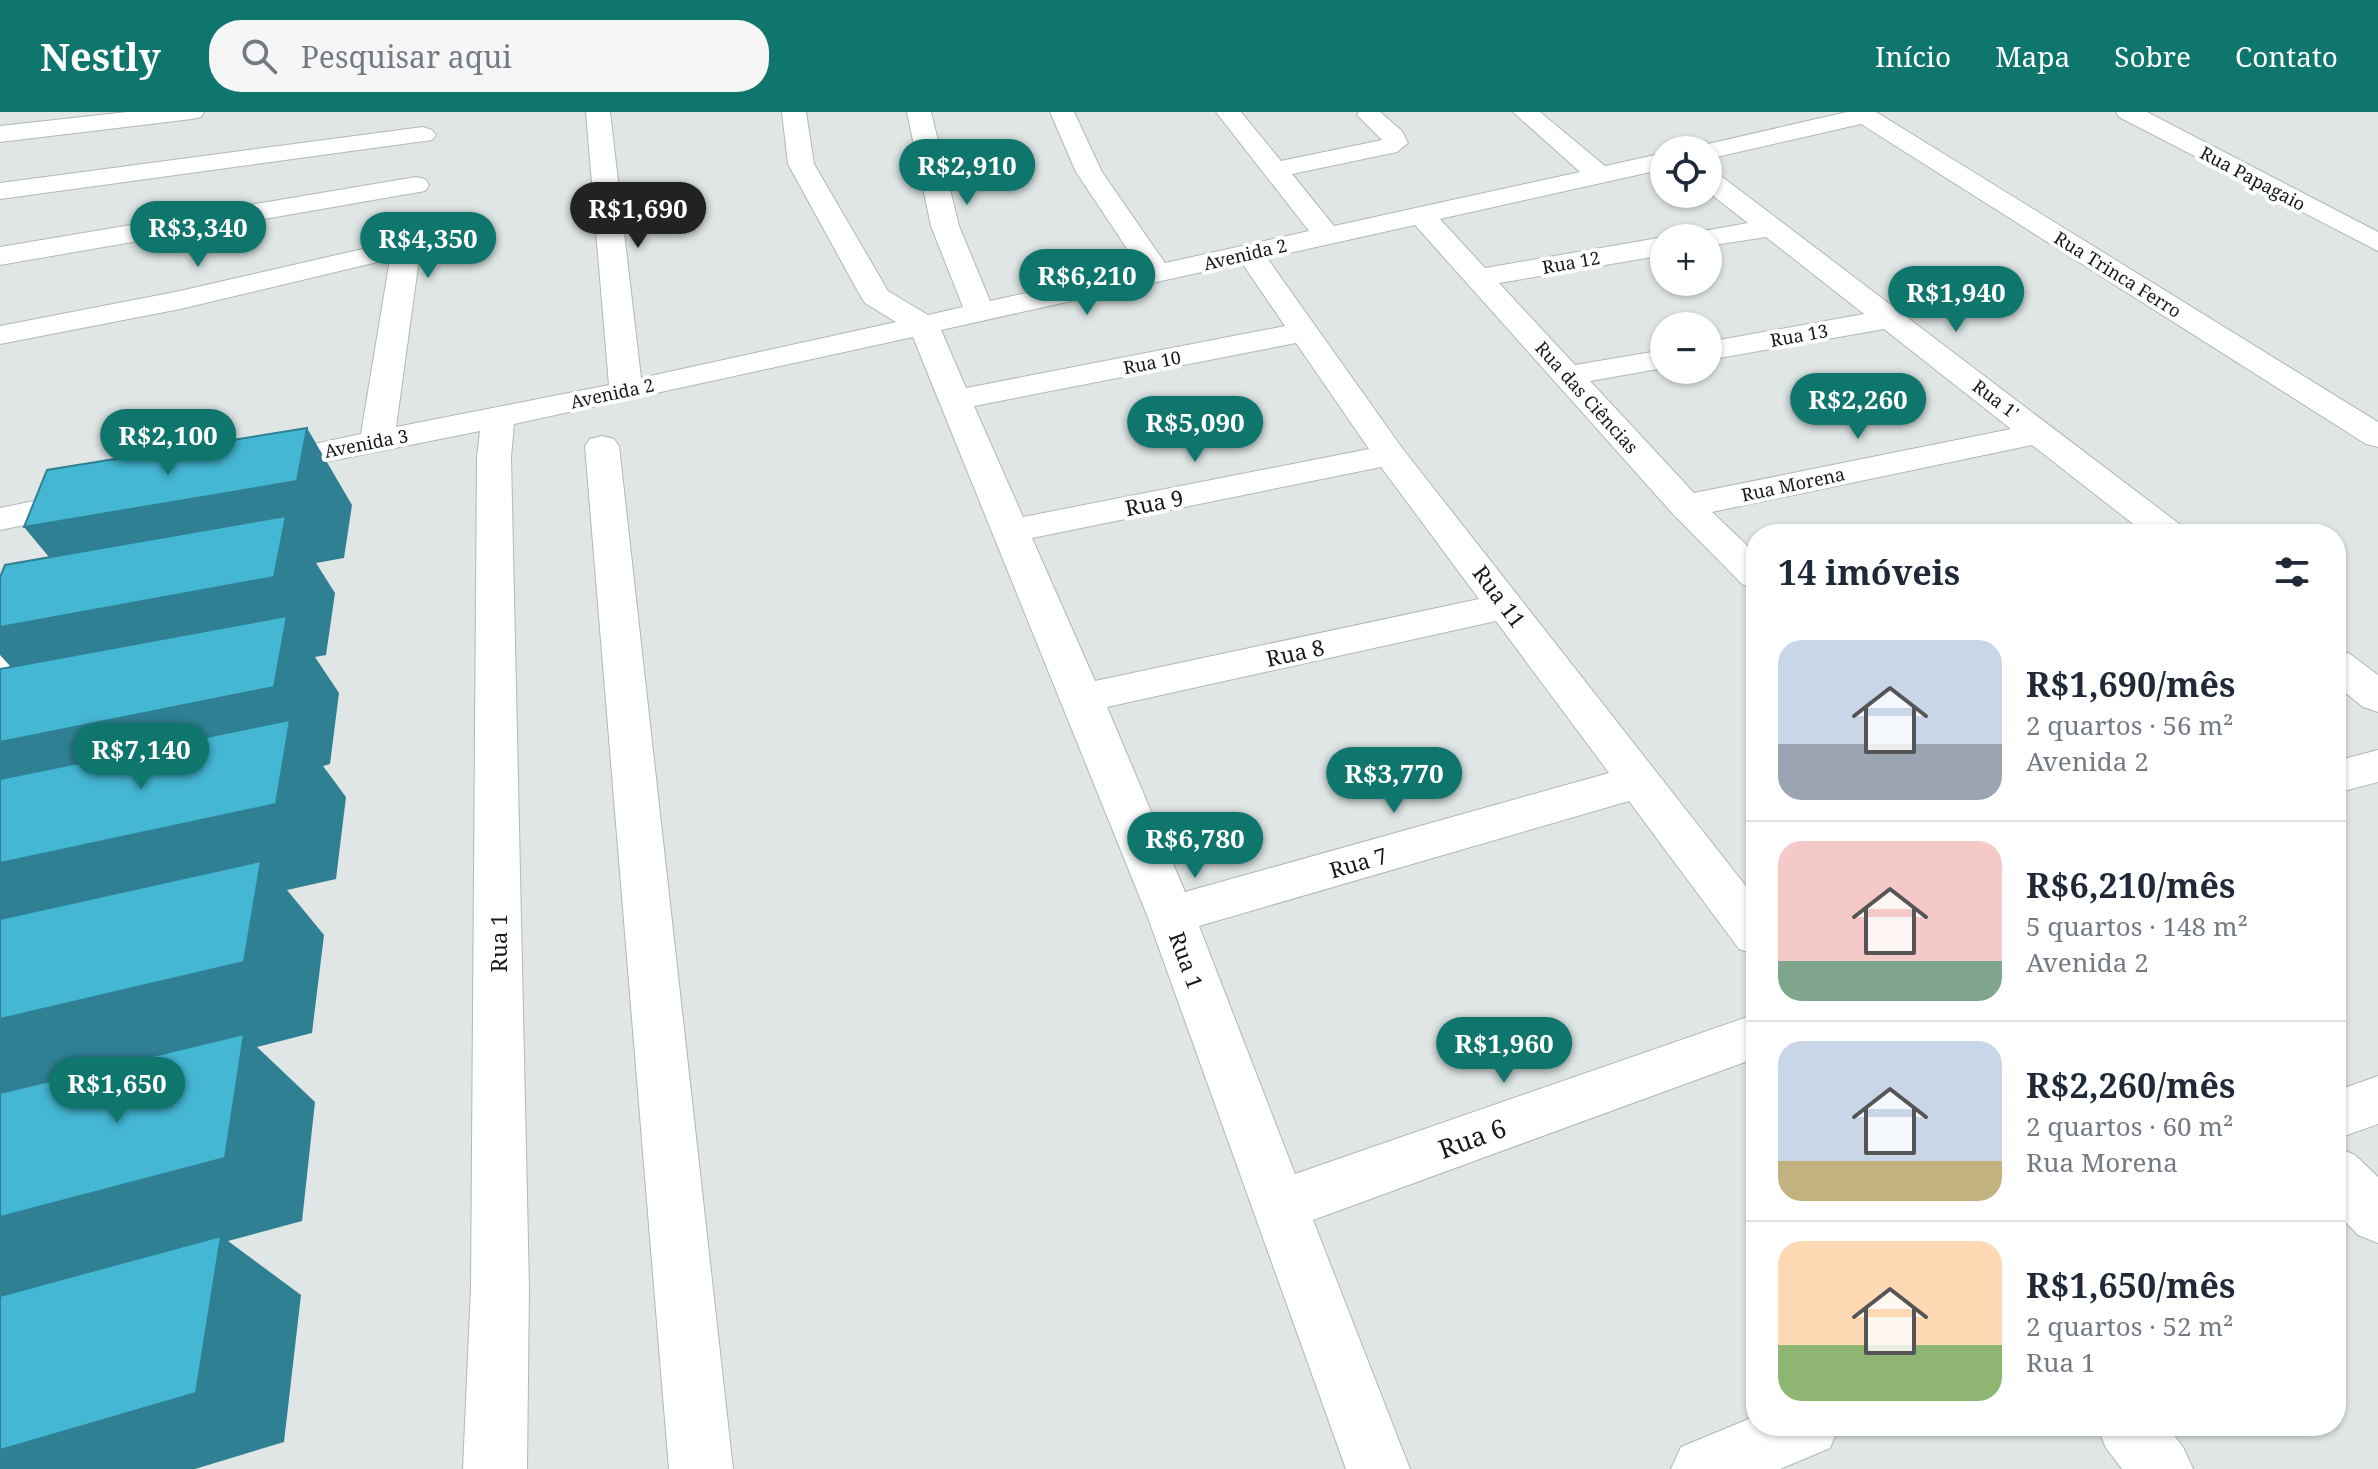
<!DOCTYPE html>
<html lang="pt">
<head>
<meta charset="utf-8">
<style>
	body { margin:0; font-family:"Noto Serif",serif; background:#f6f6f7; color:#1f2937; height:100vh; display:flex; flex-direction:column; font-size:30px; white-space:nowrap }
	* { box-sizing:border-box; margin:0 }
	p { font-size:26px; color:#747a83 }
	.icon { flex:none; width:44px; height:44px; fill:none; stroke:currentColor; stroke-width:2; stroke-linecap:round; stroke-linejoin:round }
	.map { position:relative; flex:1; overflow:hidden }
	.drawer { position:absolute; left:1746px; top:412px; width:600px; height:912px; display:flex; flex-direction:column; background:#fff; border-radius:32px; box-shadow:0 2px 6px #0004 }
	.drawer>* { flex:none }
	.tools { position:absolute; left:1650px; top:24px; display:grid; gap:16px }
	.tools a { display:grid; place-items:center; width:72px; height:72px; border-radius:50%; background:#fff; box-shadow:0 2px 6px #0004; font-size:40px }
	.price { position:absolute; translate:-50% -68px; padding:0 18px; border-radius:28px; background:#0f766e; color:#fff; font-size:26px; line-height:52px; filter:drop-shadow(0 2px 4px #0008) }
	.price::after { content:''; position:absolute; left:50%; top:48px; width:24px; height:18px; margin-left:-12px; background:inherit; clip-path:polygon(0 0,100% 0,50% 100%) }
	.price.on { background:#222; color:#fff }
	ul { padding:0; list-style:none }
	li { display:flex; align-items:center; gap:24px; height:200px; padding:0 32px }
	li+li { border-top:2px solid #e0e1e3 }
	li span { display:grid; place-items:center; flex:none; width:224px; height:160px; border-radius:24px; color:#555 }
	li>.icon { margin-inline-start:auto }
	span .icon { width:96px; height:96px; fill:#fffc; stroke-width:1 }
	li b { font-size:34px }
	h2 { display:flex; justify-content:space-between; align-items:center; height:96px; padding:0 32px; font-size:34px }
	header { display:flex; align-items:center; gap:48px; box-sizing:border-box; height:112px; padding:0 40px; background:#0f766e; color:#fff }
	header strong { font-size:38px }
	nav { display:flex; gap:44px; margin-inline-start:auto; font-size:28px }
	.search { width:560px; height:72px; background:#f6f6f7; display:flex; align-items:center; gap:20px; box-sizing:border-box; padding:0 28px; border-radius:32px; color:#747a83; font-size:30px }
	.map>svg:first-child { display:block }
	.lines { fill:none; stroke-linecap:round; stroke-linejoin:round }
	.lane-casing { stroke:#b1b8b7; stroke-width:2 }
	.street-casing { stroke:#b1b8b7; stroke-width:2 }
	.lane { fill:#fff; fill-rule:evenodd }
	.street { fill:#fff; fill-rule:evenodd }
	.shaded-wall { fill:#308094 }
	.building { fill:#44b7d4; stroke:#308094; stroke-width:2 }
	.labels { text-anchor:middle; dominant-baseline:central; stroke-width:8; stroke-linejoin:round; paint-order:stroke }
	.far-street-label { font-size:18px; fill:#181a1a; stroke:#fff }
	.street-label { font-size:22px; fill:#181a1a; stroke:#fff }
	.near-street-label { font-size:26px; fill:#181a1a; stroke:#fff }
</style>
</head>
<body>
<header>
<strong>Nestly</strong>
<div class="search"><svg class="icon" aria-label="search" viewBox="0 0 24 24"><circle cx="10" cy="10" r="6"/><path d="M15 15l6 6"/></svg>Pesquisar aqui</div>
<nav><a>Início</a><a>Mapa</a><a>Sobre</a><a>Contato</a></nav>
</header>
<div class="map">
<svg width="2378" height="1357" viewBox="0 0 2378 1357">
	<rect width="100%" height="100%" fill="#dfe6e5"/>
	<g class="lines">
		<defs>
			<polygon id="lane" points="19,510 27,512 31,518 12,567 9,573 0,575 0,537 11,512"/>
			<g id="street">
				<polygon points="127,0 204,0 201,5 192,7 0,30 0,14"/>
				<path d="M586 0H610L641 266 896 210 865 191 861 185 788 52 782 0H806L814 52 888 179 928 203 963 195 931 114 907 0H931L959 114 990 189 1140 156 1076 60 1050 0H1074L1102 60 1165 151 1309 119 1216 0H1241L1281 49 1382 28 1357 3 1359 0H1380L1402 19 1408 31 1397 40 1292 62 1334 114 1580 60 1513 0H1540L1605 54 1664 41V57L1440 107 1485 156 1664 125 1666 126 1664 143 1499 171 1575 253 1664 238V256L1590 269 1694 381 2011 317 1884 217 1708 248V230L1864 202 1766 125 1708 134V126H1694L1698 120 1748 111 1708 80V59L1717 61 2182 414 2187 422H2146L2032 333 1712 400 1756 442V476L1743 473 1673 402 1415 113 1267 146 1402 336 1756 787V843L1739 837 1629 689 1199 814 1295 1062 1756 902V946L1313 1108 1410 1357H1346L1147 803 913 225 514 312 511 345 529 1176 527 1357H463L471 1176 477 345 480 319 265 362 253 359 248 352 253 345 361 322 390 147 180 197 0 232V214L180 179 393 130 400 104 410 102 420 104 424 110 396 315 609 273ZM1242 151 1285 214 966 276 941 218ZM1296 231 1369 337 1023 405 974 294ZM1381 355 1479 487 1095 569 1032 426ZM1496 509 1609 661 1185 780 1107 595Z"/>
				<polygon points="1847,0 1876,0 2378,310 2378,335 2366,332 1861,12 1708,47 1708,38 1696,38 1699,34"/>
				<polygon points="2116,0 2147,0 2378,120 2378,139 2119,5"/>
				<polygon points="423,15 432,18 436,23 432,28 0,87 0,71"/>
				<polygon points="416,65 425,67 429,73 425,79 0,153 0,135"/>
				<polygon points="602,324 614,327 619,334 733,1357 669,1357 585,334 590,327"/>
				<polygon points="88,378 101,381 106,389 101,397 0,418 0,396"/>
				<polygon points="2336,538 2350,542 2378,563 2378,600 2363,595 2336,573"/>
				<polygon points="2378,638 2378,670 2336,681 2336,649"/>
				<polygon points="2378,964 2378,1012 2336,1027 2336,979"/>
				<polygon points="2336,1035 2355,1043 2378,1065 2378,1131 2358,1123 2336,1100"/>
				<polygon points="1756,1304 1756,1314 1839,1314 1830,1336 1780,1357 1671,1357 1681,1335"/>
				<polygon points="2097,1314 2167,1314 2183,1335 2193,1357 2122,1357 2106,1336"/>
			</g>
		</defs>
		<!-- lane casing -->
		<use href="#lane" class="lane-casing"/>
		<!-- street casing -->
		<use href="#street" class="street-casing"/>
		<!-- lane -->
		<use href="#lane" class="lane"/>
		<!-- street -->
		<use href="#street" class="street"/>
	</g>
	<!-- shaded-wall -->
	<polygon class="shaded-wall" points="307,316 352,393 344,446 316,451 335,481 326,543 315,545 339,581 330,652 323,654 346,685 336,767 287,778 324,823 312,921 257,935 315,990 302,1109 228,1129 301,1183 284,1330 195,1357 0,1357 0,630 49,597 0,543 0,515 88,492 24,415"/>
	<!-- building -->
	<g class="building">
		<polygon points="307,316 297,369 24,415 47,358"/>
		<polygon points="286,404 274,465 0,515 0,465 5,453"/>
		<polygon points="287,504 274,575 0,630 0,557"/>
		<polygon points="290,608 276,692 0,751 0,667"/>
		<polygon points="261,749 244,850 0,907 0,807"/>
		<polygon points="244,922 225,1046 0,1105 0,981"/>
		<polygon points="221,1124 196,1281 0,1338 0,1184"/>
	</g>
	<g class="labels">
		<!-- far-street labels -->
		<g class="far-street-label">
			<text transform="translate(2253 66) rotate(28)">Rua Papagaio</text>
			<text transform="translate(1245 142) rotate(-13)">Avenida 2</text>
			<text transform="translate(1571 150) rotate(-10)">Rua 12</text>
			<text transform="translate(2118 162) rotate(32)">Rua Trinca Ferro</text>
			<text transform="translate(1799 223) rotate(-10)">Rua 13</text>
			<text transform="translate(1152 250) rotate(-11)">Rua 10</text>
			<text transform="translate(612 281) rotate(-12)">Avenida 2</text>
			<text transform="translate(1587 285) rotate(48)">Rua das Ciências</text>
			<text transform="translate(1996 287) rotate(37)">Rua 1'</text>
			<text transform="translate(366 331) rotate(-11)">Avenida 3</text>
			<text transform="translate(1793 372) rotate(-12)">Rua Morena</text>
		</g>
		<!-- street labels -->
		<g class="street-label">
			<text transform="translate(1154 390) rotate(-11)">Rua 9</text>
			<text transform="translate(1500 484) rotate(53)">Rua 11</text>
			<text transform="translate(1295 540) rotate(-12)">Rua 8</text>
			<text transform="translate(1358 750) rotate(-16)">Rua 7</text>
			<text transform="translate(498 831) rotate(-90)">Rua 1</text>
			<text transform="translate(1187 848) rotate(70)">Rua 1</text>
		</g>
		<!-- near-street labels -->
		<g class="near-street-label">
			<text transform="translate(1472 1026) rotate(-20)">Rua 6</text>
		</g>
	</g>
</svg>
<div class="tools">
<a><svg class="icon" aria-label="locate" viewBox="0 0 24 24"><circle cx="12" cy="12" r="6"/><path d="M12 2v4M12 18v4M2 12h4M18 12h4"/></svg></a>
<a>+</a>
<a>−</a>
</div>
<b class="price" style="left:967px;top:95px">R$2,910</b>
<b class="price on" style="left:638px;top:138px">R$1,690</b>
<b class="price" style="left:198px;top:157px">R$3,340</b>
<b class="price" style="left:428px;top:168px">R$4,350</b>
<b class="price" style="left:1087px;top:205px">R$6,210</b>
<b class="price" style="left:1956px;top:222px">R$1,940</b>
<b class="price" style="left:1858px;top:329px">R$2,260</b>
<b class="price" style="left:1195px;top:352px">R$5,090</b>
<b class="price" style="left:168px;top:365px">R$2,100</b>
<b class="price" style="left:141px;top:679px">R$7,140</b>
<b class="price" style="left:1394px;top:703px">R$3,770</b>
<b class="price" style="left:1195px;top:768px">R$6,780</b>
<b class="price" style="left:1504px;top:973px">R$1,960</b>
<b class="price" style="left:117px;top:1013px">R$1,650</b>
<section class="drawer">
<h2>14 imóveis<svg class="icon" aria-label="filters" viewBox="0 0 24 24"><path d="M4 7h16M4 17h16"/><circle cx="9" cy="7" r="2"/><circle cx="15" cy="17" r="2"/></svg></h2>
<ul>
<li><span style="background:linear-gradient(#c9d6e8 65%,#9aa5b1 0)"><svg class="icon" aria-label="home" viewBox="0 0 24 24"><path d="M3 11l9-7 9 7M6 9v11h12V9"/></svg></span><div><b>R$1,690/mês</b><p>2 quartos · 56 m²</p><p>Avenida 2</p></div></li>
<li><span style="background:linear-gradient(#f6c9c9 75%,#7fa58c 0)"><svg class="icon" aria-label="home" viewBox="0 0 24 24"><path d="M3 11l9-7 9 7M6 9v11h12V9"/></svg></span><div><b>R$6,210/mês</b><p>5 quartos · 148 m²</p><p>Avenida 2</p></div></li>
<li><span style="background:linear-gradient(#c9d6e8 75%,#c2b280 0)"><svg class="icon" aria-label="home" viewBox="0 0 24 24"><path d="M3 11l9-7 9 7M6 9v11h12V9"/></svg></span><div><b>R$2,260/mês</b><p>2 quartos · 60 m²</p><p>Rua Morena</p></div></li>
<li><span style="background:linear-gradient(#ffd9b3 65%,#8fb573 0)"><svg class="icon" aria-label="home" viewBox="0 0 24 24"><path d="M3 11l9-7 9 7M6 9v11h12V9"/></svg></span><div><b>R$1,650/mês</b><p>2 quartos · 52 m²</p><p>Rua 1</p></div></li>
</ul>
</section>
</div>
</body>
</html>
